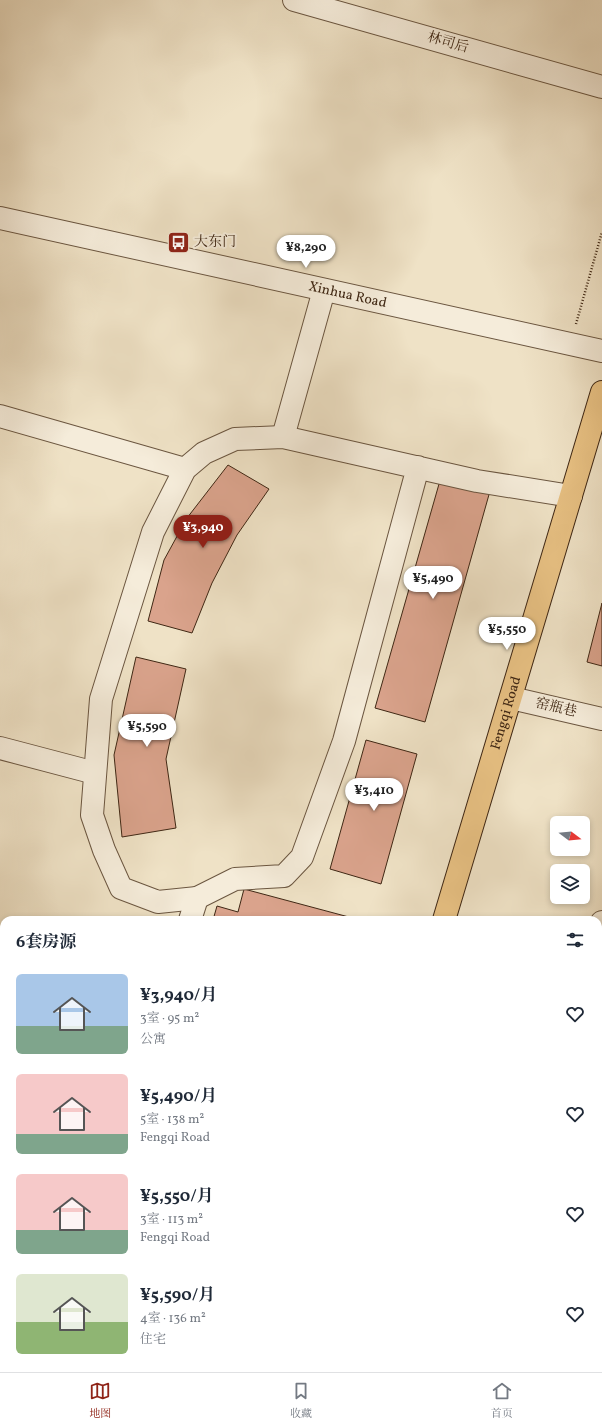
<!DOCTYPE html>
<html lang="zh">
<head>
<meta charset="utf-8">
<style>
	body { margin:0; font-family:Vollkorn,"Noto Serif SC",serif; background:#f6f6f7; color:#1f2937; height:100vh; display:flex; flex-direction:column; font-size:15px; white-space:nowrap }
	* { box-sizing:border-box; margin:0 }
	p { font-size:13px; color:#747a83 }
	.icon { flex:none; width:22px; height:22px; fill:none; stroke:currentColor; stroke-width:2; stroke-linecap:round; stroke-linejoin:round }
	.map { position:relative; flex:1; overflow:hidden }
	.drawer { position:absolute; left:0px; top:916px; width:602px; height:456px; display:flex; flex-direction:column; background:#fff; border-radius:12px 12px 0 0; box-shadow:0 2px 6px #0003 }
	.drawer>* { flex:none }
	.needle { width:26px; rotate:106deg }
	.tools { position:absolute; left:550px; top:816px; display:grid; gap:8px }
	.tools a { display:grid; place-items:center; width:40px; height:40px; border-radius:6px; background:#fff; box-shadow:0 2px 6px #0003; font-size:20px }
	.price { position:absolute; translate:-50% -34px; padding:0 9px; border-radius:14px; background:#fff; color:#222; font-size:13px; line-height:26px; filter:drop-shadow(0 1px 2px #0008) }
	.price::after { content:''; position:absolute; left:50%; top:24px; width:12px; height:9px; margin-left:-6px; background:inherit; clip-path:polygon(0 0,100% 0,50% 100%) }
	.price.current { background:#8f2418; color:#fff }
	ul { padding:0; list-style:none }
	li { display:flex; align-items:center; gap:12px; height:100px; padding:0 16px }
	li span { display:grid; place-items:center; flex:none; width:112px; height:80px; border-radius:6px; color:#555 }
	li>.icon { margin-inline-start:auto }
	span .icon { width:48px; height:48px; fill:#fffc; stroke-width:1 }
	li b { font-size:17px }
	h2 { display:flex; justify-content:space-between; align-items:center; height:48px; padding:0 16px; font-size:17px }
	.menu { display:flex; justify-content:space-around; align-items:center; height:56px; border-top:1px solid #e0e1e3; background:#fff; font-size:11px; color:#747a83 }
	.menu a { display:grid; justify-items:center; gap:2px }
	.menu .current { color:#8f2418 }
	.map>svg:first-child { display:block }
	.green { fill:#bdc292; stroke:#7e7453 }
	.water { fill:#9abdba; stroke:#768178 }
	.building { fill:#daa38c; stroke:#3f2714 }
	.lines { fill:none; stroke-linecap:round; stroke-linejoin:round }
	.minor-casing { stroke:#6b5640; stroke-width:24 }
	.major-casing { stroke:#3f2714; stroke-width:24 }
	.path { stroke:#3f2714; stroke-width:2.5; stroke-dasharray:1 2; stroke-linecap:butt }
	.minor { stroke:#f5ecda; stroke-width:22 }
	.major { stroke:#e8c183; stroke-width:22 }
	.labels { text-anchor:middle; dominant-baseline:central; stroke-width:4; stroke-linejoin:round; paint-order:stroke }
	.street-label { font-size:14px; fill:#3f2714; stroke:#f5ecda }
	.poi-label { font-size:14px; fill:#3f2714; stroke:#f5ecda; text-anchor:start }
</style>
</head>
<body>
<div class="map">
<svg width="602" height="1372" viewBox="0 0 602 1372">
	<rect width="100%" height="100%" fill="#efe2c6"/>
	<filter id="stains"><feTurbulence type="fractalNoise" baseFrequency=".005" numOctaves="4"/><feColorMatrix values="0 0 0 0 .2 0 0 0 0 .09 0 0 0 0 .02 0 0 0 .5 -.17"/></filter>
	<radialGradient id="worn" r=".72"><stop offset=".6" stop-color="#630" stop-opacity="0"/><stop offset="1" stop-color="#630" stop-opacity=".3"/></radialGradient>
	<!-- green -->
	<g class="green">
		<polygon points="0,1121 4,1122 4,1334 0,1333"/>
		<polygon points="598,1243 602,1243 602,1372 360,1372 361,1368 598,1368"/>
	</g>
	<!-- water -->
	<g class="water">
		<polygon points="0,1164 4,1166 4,1238 0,1238"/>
		<polygon points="598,1276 602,1276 602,1320 598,1319"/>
	</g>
	<!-- building -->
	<g class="building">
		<polygon points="228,465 269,489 237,535 212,583 192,633 148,621 164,560 187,518"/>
		<polygon points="441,477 490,491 425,722 375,708"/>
		<polygon points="602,603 602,666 587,662"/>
		<polygon points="136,657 186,669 166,759 176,828 122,837 114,755"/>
		<polygon points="366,740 417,754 381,884 330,869"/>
		<polygon points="244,889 360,920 213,920 217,906 238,912"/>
		<polygon points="0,1008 4,1009 4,1095 0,1095"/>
		<polygon points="10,1368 173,1368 187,1372 9,1372"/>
		<polygon points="19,1368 54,1368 59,1372 15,1372"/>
	</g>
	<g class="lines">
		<defs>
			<g id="minor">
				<polyline points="294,0 602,87"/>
				<path id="s1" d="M0 218 602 351"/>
				<polyline points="0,416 185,469"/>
				<polyline points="283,437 324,290"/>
				<polyline points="418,467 344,741 302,857 284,876 235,879 197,898 158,902 121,888 104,850 92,815 101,699 153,532 185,469 204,453 235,439 283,437 477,481 571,496"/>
				<polyline points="511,698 602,719"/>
				<polyline points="0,748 95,773"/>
				<polyline points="190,920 197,898"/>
				<polyline points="598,938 602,922"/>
				<polyline points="0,958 4,959"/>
				<polyline points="598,1112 602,1113"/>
			</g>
			<g id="major">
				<path id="s2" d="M444 920 602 392"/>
				<polyline points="299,1372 300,1368"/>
			</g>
		</defs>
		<!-- minor casing -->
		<use href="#minor" class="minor-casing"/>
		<!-- major casing -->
		<use href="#major" class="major-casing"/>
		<!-- path -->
		<g class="path">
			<polyline points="576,324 602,232"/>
			<polyline points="0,1282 4,1283"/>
		</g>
		<!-- minor -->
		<use href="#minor" class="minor"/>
		<!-- major -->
		<use href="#major" class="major"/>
	</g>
	<!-- icons -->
	<defs>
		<symbol id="bus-square" viewBox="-11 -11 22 22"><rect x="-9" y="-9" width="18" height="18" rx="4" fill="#8f2418" stroke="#f5ecda"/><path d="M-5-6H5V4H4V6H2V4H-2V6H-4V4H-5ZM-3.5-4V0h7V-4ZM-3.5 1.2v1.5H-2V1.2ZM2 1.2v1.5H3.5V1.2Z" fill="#fff"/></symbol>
	</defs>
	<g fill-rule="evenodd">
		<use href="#bus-square" x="166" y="230" width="25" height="25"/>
	</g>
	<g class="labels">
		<!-- street labels -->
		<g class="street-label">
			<text transform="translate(448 43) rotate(16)">林司后</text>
			<text stroke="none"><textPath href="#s1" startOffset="356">Xinhua Road</textPath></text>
			<text transform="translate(556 708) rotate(13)">窑瓶巷</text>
			<text stroke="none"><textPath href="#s2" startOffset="216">Fengqi Road</textPath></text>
		</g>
		<!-- poi labels -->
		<g class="poi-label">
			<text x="194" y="242">大东门</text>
		</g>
	</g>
	<rect width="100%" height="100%" filter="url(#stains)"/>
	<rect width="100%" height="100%" fill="url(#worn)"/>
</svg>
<div class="tools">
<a><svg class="needle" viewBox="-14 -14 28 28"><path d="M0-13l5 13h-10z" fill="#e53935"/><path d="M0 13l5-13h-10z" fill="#747a83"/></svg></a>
<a><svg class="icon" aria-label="layers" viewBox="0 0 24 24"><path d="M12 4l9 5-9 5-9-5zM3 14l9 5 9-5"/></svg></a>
</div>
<b class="price" style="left:306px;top:269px">¥8,290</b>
<b class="price current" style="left:203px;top:549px">¥3,940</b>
<b class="price" style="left:433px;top:600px">¥5,490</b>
<b class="price" style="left:507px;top:651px">¥5,550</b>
<b class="price" style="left:147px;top:748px">¥5,590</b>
<b class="price" style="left:374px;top:812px">¥3,410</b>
<section class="drawer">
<h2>6套房源<svg class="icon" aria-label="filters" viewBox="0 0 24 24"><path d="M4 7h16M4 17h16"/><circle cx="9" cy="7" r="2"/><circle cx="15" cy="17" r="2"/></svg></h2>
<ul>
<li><span style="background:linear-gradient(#a9c7e8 65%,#7fa58c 0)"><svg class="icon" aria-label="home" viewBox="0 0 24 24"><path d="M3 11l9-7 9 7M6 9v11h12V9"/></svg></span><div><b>¥3,940/月</b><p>3室 · 95 m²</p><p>公寓</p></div><svg class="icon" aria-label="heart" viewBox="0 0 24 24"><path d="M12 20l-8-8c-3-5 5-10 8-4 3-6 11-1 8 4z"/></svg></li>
<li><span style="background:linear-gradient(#f6c9c9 75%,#7fa58c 0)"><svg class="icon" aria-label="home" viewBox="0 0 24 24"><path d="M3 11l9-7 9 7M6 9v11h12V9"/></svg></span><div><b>¥5,490/月</b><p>5室 · 138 m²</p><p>Fengqi Road</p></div><svg class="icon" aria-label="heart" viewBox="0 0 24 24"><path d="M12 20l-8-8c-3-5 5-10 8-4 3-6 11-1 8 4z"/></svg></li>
<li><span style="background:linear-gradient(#f6c9c9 70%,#7fa58c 0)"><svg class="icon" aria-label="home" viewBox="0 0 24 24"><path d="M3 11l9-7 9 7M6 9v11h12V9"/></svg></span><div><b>¥5,550/月</b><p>3室 · 113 m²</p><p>Fengqi Road</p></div><svg class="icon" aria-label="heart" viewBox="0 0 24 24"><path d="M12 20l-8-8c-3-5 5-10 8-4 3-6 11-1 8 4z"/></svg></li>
<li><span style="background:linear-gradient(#dfe7d0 60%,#8fb573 0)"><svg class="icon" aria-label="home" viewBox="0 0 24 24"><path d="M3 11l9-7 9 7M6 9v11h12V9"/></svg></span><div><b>¥5,590/月</b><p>4室 · 136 m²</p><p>住宅</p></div><svg class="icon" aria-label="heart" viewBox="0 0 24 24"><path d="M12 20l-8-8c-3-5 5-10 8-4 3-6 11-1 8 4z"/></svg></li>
</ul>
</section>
</div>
<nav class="menu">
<a class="current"><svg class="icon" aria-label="map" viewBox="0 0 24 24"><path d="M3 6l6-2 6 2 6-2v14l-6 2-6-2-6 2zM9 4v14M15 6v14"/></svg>地图</a>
<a><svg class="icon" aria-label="saved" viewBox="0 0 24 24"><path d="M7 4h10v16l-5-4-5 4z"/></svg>收藏</a>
<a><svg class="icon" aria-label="home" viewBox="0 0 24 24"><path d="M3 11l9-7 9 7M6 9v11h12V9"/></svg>首页</a>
</nav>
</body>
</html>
